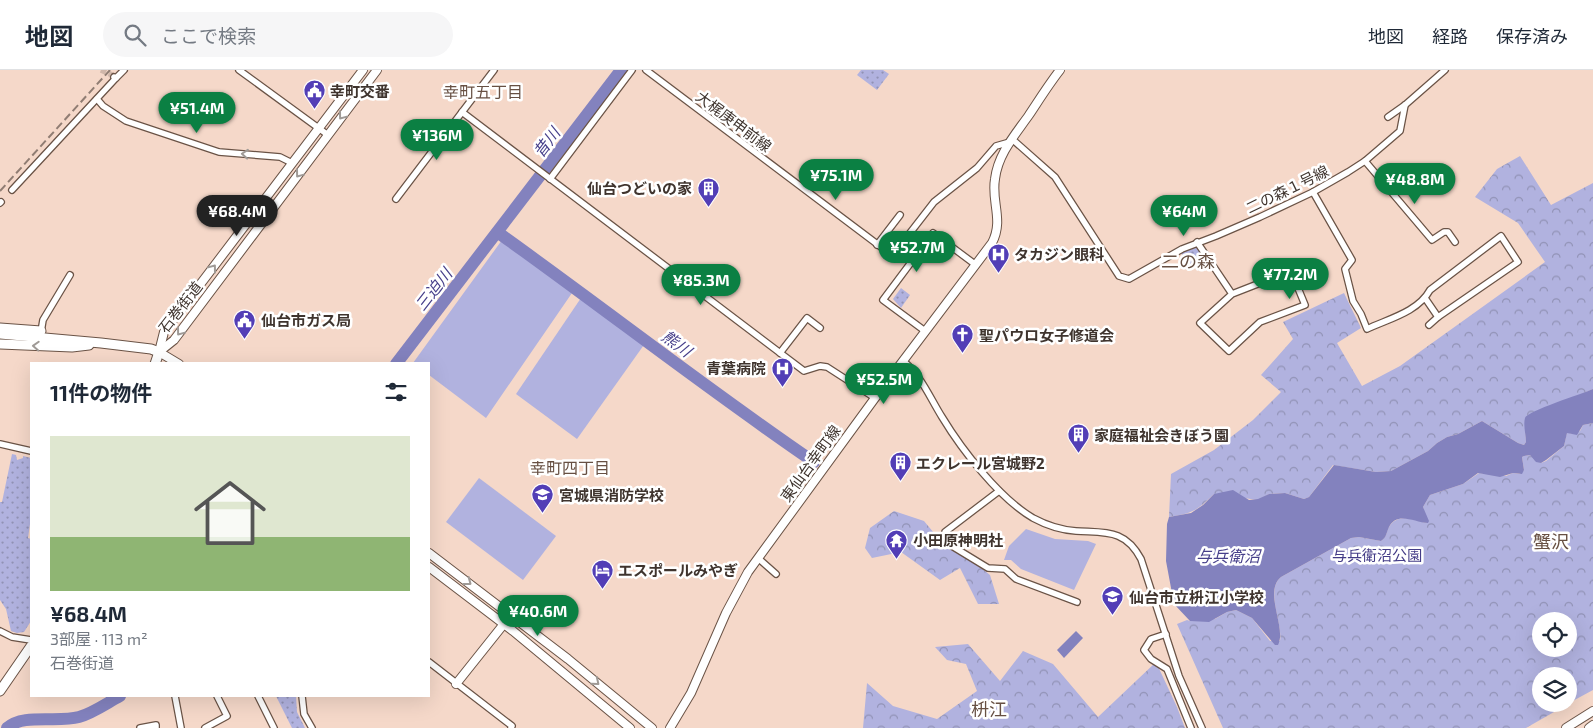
<!DOCTYPE html>
<html lang="ja">
<head>
<meta charset="utf-8">
<style>
	body { margin:0; font-family:"Exo 2","Noto Sans JP",sans-serif; background:#f6f6f7; color:#1f2937; height:100vh; display:flex; flex-direction:column; font-size:19px; white-space:nowrap }
	* { box-sizing:border-box; margin:0 }
	p { font-size:16px; color:#747a83 }
	.icon { flex:none; width:28px; height:28px; fill:none; stroke:currentColor; stroke-width:2; stroke-linecap:round; stroke-linejoin:round }
	.map { position:relative; flex:1; overflow:hidden }
	.side { position:absolute; left:30px; top:292px; width:400px; height:335px; display:flex; flex-direction:column; background:#fff; border-radius:0px; box-shadow:0 5px 20px #0002 }
	.side>* { flex:none }
	.controls { position:absolute; left:1532px; top:542px; display:grid; gap:10px }
	.controls a { display:grid; place-items:center; width:45px; height:45px; border-radius:50%; background:#fff; box-shadow:0 5px 20px #0002; font-size:25px }
	.price { position:absolute; translate:-50% -42px; padding:0 11px; border-radius:18px; background:#0b8043; color:#fff; font-size:16px; line-height:32px; filter:drop-shadow(0 1px 2px #0008) }
	.price::after { content:''; position:absolute; left:50%; top:30px; width:15px; height:11px; margin-left:-8px; background:inherit; clip-path:polygon(0 0,100% 0,50% 100%) }
	.price.current { background:#222; color:#fff }
	ul { padding:0; list-style:none }
	li { display:grid; align-content:center; gap:10px; height:265px; padding:0 20px }
	li+li { border-top:1px solid #e0e1e3 }
	li span { display:grid; place-items:center; height:155px; border-radius:0px; color:#555 }
	li>.icon { margin-inline-start:auto }
	span .icon { width:90px; height:90px; fill:#fffc; stroke-width:1 }
	li b { font-size:21px }
	h2 { display:flex; justify-content:space-between; align-items:center; height:60px; padding:0 20px; font-size:21px }
	header { display:flex; align-items:center; gap:30px; box-sizing:border-box; height:70px; padding:0 25px; background:#fff; border-bottom:1px solid #e0e1e3 }
	header strong { font-size:24px }
	nav { display:flex; gap:28px; margin-inline-start:auto; font-size:18px }
	.search { width:350px; height:45px; background:#f6f6f7; display:flex; align-items:center; gap:12px; box-sizing:border-box; padding:0 18px; border-radius:28px; color:#747a83; font-size:19px }
	.map>svg:first-child { display:block }
	.grass { fill:url(#grass-dots) }
	.forest { fill:url(#forest-crowns); fill-rule:evenodd }
	.pitch { fill:#b1b2df }
	.water { fill:#8382be }
	.lines { fill:none; stroke-linecap:round; stroke-linejoin:round }
	.river { stroke:#8382be; stroke-width:12 }
	.minor-tunnel { stroke:#d1b7aa; stroke-width:5.5; stroke-dasharray:5.5 3; stroke-linecap:butt }
	.minor-casing { stroke:#6a5346; stroke-width:8 }
	.tertiary-casing { stroke:#6a5346; stroke-width:10 }
	.primary-casing { stroke:#6a5346; stroke-width:11 }
	.minor { stroke:#fff; stroke-width:5.5 }
	.tertiary { stroke:#fff; stroke-width:8 }
	.primary { stroke:#fff; stroke-width:9 }
	.rail { stroke:#907d73; stroke-width:2; stroke-dasharray:8 4; stroke-linecap:butt }
	.oneway { stroke:#9f9a96 }
	.labels { text-anchor:middle; dominant-baseline:central; stroke-width:5; stroke-linejoin:round; paint-order:stroke }
	.poi-label { font-size:15px; font-weight:bold; fill:#3f342e; stroke:#fff; text-anchor:start }
	.street-label { font-size:15px; fill:#3f342e; stroke:#fff }
	.park-label { font-size:15px; fill:#443c87; stroke:#fff }
	.neighbourhood-label { font-size:16px; fill:#675043; stroke:#fff }
	.water-label { font-size:16px; font-style:italic; fill:#463f8a; stroke:#fff }
	.quarter-label { font-size:18px; fill:#675043; stroke:#fff }
</style>
</head>
<body>
<header>
<strong>地図</strong>
<div class="search"><svg class="icon" aria-label="search" viewBox="0 0 24 24"><circle cx="10" cy="10" r="6"/><path d="M15 15l6 6"/></svg>ここで検索</div>
<nav><a>地図</a><a>経路</a><a>保存済み</a></nav>
</header>
<div class="map">
<svg width="1593" height="658" viewBox="0 0 1593 658">
	<defs>
		<pattern id="grass-dots" width="8" height="8" patternUnits="userSpaceOnUse" patternTransform="scale(1.25)"><rect width="8" height="8" fill="#b1b2df"/><path d="M2 2h.1M6 6h.1" fill="none" stroke="#9192b5" stroke-width="1.8" stroke-linecap="round"/></pattern>
		<pattern id="forest-crowns" width="20" height="18" patternUnits="userSpaceOnUse" patternTransform="scale(1.25)"><rect width="20" height="18" fill="#b1b2df"/><path d="M2 6a3 3 0 1 1 6 0M12 15a3 3 0 1 1 6 0" fill="none" stroke="#9192b5"/></pattern>
	</defs>
	<rect width="100%" height="100%" fill="#f5d8c9"/>
	<!-- grass -->
	<g class="grass">
		<polygon points="861,0 883,0 889,4 877,20 857,5"/>
		<polygon points="1198,177 1205,191 1193,199 1181,183"/>
		<polygon points="901,218 910,225 901,238 893,229"/>
		<polygon points="12,384 16,385 17,390 23,388 23,386 31,388 31,447 28,468 31,469 31,551 24,562 17,563 11,561 6,539 0,530 0,432 2,432"/>
		<polygon points="276,626 296,626 297,642 305,658 292,658"/>
	</g>
	<!-- forest -->
	<g class="forest">
		<path d="M1520 86 1551 135 1593 113V319L1525 350 1526 372 1524 375 1518 373 1482 351 1458 364 1447 367 1437 373 1428 381 1391 401 1376 402 1333 395 1309 427 1304 429 1285 423 1269 424 1258 430 1214 424C1196 441 1194 443 1169 447L1171 404 1214 380 1253 350 1281 322 1261 305 1293 269 1283 252 1344 223 1361 258 1337 273 1362 316 1400 296 1545 192 1518 153 1475 127 1497 99Z"/>
		<path d="M1593 353V620L1569 633V606H1541V634H1568L1526 658H1223L1177 554 1187 550 1190 551 1215 549 1227 542 1236 540 1252 548 1270 571H1280C1283 554 1265 520 1281 507L1351 468 1359 467 1381 471C1387 467 1386 462 1389 457 1398 442 1414 450 1427 453L1423 437 1430 425 1463 414 1479 403 1506 406 1513 403 1520 404 1524 400 1522 387 1524 386 1530 385 1541 393 1546 391 1564 376 1567 362 1572 364 1580 361 1583 355ZM1541 551H1569V579H1541Z"/>
		<polygon points="894,441 924,451 944,475 973,491 990,505 999,534 978,534 960,498 940,510 901,482 872,488 865,478 870,458"/>
		<polygon points="968,574 1000,611 1023,581 1053,594 1098,647 1156,592 1177,637 1185,658 863,658 867,613 893,636 937,649 977,621 966,594 947,590 935,577"/>
	</g>
	<!-- pitch -->
	<g class="pitch">
		<polygon points="502,170 572,223 486,348 429,305 429,294 413,293"/>
		<polygon points="583,225 646,272 577,369 516,324"/>
		<polygon points="479,408 556,466 523,510 446,452"/>
		<polygon points="1026,459 1055,469 1088,471 1096,474 1074,520 1021,499 1011,490 1004,490 1009,476"/>
	</g>
	<!-- water -->
	<g class="water">
		<path d="M1593 319V353L1583 355 1577 365 1567 363 1564 376 1546 390 1541 393 1536 392 1530 385 1524 386 1522 387 1524 400 1522 404 1513 403 1500 407 1478 403 1463 414 1430 425 1423 437 1429 451 1428 453C1414 452 1397 441 1389 457 1386 463 1387 467 1381 471L1359 467 1351 468 1281 507C1263 522 1287 558 1278 575H1275L1252 548 1236 540 1227 542 1209 552 1190 551 1174 534 1166 491 1167 454 1169 447 1191 443 1203 435 1214 424 1233 420 1249 430 1258 429 1269 424 1285 423 1304 429 1309 427 1334 395 1376 402 1391 401 1428 381 1437 373 1447 367 1458 364 1482 351 1518 373 1524 375 1526 372C1526 365 1523 355 1525 348 1527 341 1582 324 1593 319Z"/>
		<polygon points="1076,561 1083,568 1064,588 1057,580"/>
	</g>
	<g class="lines">
		<!-- river -->
		<g class="river">
			<path d="M496 164H500C605 239 707 319 814 392"/>
			<polyline points="396,294 621,0"/>
			<path d="M7 658C23 643 57 653 79 647 93 643 107 633 120 626"/>
		</g>
		<!-- minor-tunnel -->
		<polyline class="minor-tunnel" points="101,0 114,6"/>
		<defs>
			<g id="minor">
				<polyline points="239,0 328,65"/>
				<polyline points="646,0 889,183 896,181 934,132 977,98 996,76 1010,72"/>
				<polyline points="114,7 116,8 124,0"/>
				<polyline points="97,29 103,36 126,51 219,82 280,87 292,93"/>
				<polyline points="462,42 804,301 820,296 827,297 875,328"/>
				<polyline points="1388,47 1405,35 1445,0"/>
				<polyline points="1012,69 1055,107 1119,206 1129,209 1182,179 1216,166 1260,147 1313,122 1348,102 1365,91 1400,61 1405,35"/>
				<polyline points="1365,91 1432,170 1444,162 1448,162 1455,172"/>
				<polyline points="550,109 632,0"/>
				<polyline points="12,120 116,8"/>
				<path d="M1313 122 1352 190 1345 199 1353 231 1361 244 1367 259C1388 249 1418 242 1430 220L1501 166 1518 192 1438 247 1425 228"/>
				<polyline points="396,129 494,0"/>
				<polyline points="0,133 1,132"/>
				<polyline points="1197,172 1232,224 1291,201 1305,235 1260,252 1229,281 1200,253 1232,224"/>
				<polyline points="877,175 900,145"/>
				<polyline points="1429,255 1438,247"/>
				<polyline points="925,261 883,230 933,163 976,195"/>
				<polyline points="41,262 43,250 70,205"/>
				<polyline points="780,283 807,248 820,258"/>
				<path d="M903 291C921 305 930 328 942 347 962 380 999 428 1033 448 1046 455 1061 460 1076 461 1106 463 1125 459 1141 489L1179 606 1202 658"/>
				<polyline points="0,374 31,381"/>
				<polyline points="999,421 945,462 947,473 988,498 1005,499 1016,509 1077,532"/>
				<polyline points="758,488 776,504"/>
				<polyline points="0,561 12,567 31,570"/>
				<polyline points="1166,564 1151,569 1144,580 1151,589 1167,599 1191,658"/>
				<polyline points="429,592 512,656 511,658"/>
				<polyline points="175,626 181,658"/>
				<polyline points="258,626 274,658"/>
				<polyline points="302,626 304,644 312,658"/>
				<polyline points="140,658 156,655 156,658"/>
				<polyline points="205,658 227,646 217,626"/>
			</g>
			<g id="tertiary">
				<polyline points="159,282 174,270 377,0"/>
				<polyline points="159,282 164,262 363,0"/>
				<polyline points="159,282 179,294"/>
				<polyline points="429,483 568,589 652,658"/>
				<polyline points="429,497 513,561 630,658"/>
				<polyline points="456,614 511,545"/>
				<path d="M670 658 691 623 726 543 748 502 875 328 992 173C1004 150 991 132 995 109 998 84 1015 65 1029 45 1039 30 1049 14 1060 0"/>
				<polyline points="1566,658 1593,641"/>
				<polyline points="1589,658 1593,655"/>
			</g>
			<g id="primary">
				<polyline points="0,258 41,261"/>
				<polyline points="0,264 101,273 151,279 159,282 155,294"/>
				<polyline points="0,274 72,277 89,275"/>
				<polyline points="0,621 31,576"/>
			</g>
		</defs>
		<!-- minor casing -->
		<use href="#minor" class="minor-casing"/>
		<!-- tertiary casing -->
		<use href="#tertiary" class="tertiary-casing"/>
		<!-- primary casing -->
		<use href="#primary" class="primary-casing"/>
		<!-- minor -->
		<use href="#minor" class="minor"/>
		<!-- tertiary -->
		<use href="#tertiary" class="tertiary"/>
		<!-- primary -->
		<use href="#primary" class="primary"/>
		<!-- rail -->
		<polyline class="rail" points="0,121 110,0"/>
	</g>
	<!-- one-way arrows -->
	<defs><path id="oneway-chevron" d="M-2-3.5L2.5 0L-2 3.5" fill="none" stroke-width="1.6" stroke-linecap="round" stroke-linejoin="round" transform="scale(1.25)"/></defs>
	<g class="oneway">
		<use href="#oneway-chevron" transform="translate(342 46) rotate(127)"/>
		<use href="#oneway-chevron" transform="translate(245 84) rotate(-175)"/>
		<use href="#oneway-chevron" transform="translate(299 104) rotate(127)"/>
		<use href="#oneway-chevron" transform="translate(213 198) rotate(-53)"/>
		<use href="#oneway-chevron" transform="translate(180 262) rotate(127)"/>
		<use href="#oneway-chevron" transform="translate(36 276) rotate(-177)"/>
		<use href="#oneway-chevron" transform="translate(468 512) rotate(37)"/>
		<use href="#oneway-chevron" transform="translate(596 612) rotate(39)"/>
	</g>
	<!-- icons -->
	<defs>
		<symbol id="civic-pin" viewBox="-11 -11 22 30"><path d="M0 17L-7.5 6A9.5 9.5 0 1 1 7.5 6Z" fill="#523eb6" stroke="#fff"/><path d="M-.6-6.5H3V-4.5H.6V-3L4-1V1h2V6H-6V1h2V-1L-.6-3ZM-1.2 2.5V6h2.4V2.5Z" fill="#fff"/></symbol>
		<symbol id="building-pin" viewBox="-11 -11 22 30"><path d="M0 17L-7.5 6A9.5 9.5 0 1 1 7.5 6Z" fill="#523eb6" stroke="#fff"/><path d="M-4-6H4V6H1V3H-1V6H-4ZM-2.5-4.3h1.7v1.8h-1.7ZM.8-4.3h1.7v1.8H.8ZM-2.5-1h1.7V.8h-1.7ZM.8-1h1.7V.8H.8Z" fill="#fff"/></symbol>
		<symbol id="hospital-pin" viewBox="-11 -11 22 30"><path d="M0 17L-7.5 6A9.5 9.5 0 1 1 7.5 6Z" fill="#523eb6" stroke="#fff"/><path d="M-5-5h3v3.5h4V-5h3V5h-3V1.5h-4V5h-3Z" fill="#fff"/></symbol>
		<symbol id="church-pin" viewBox="-11 -11 22 30"><path d="M0 17L-7.5 6A9.5 9.5 0 1 1 7.5 6Z" fill="#523eb6" stroke="#fff"/><path d="M-1.2-6h2.4v3.5h3.3v2.4h-3.3V6h-2.4V-.1h-3.3v-2.4h3.3Z" fill="#fff"/></symbol>
		<symbol id="school-pin" viewBox="-11 -11 22 30"><path d="M0 17L-7.5 6A9.5 9.5 0 1 1 7.5 6Z" fill="#523eb6" stroke="#fff"/><path d="M0-5L7-2L0 1L-7-2ZM-4 1L0 2.5L4 1V4Q0 6-4 4Z" fill="#fff"/></symbol>
		<symbol id="temple-pin" viewBox="-11 -11 22 30"><path d="M0 17L-7.5 6A9.5 9.5 0 1 1 7.5 6Z" fill="#523eb6" stroke="#fff"/><path d="M0-6L5-2H3V0L6.5 2.5H4V6H1.5V3h-3V6H-4V2.5H-6.5L-3 0V-2H-5Z" fill="#fff"/></symbol>
		<symbol id="hotel-pin" viewBox="-11 -11 22 30"><path d="M0 17L-7.5 6A9.5 9.5 0 1 1 7.5 6Z" fill="#523eb6" stroke="#fff"/><path d="M-6-4.5h1.5V1H6V5H4.5V3h-9V5H-6ZM-4 0a1.8 1.8 0 1 1 3.6 0ZM.5 0V-2.5h3Q6-2.5 6 0Z" fill="#fff"/></symbol>
	</defs>
	<g fill-rule="evenodd">
		<use href="#civic-pin" x="302" y="8" width="25" height="34"/>
		<use href="#building-pin" x="696" y="106" width="25" height="34"/>
		<use href="#hospital-pin" x="986" y="172" width="25" height="34"/>
		<use href="#civic-pin" x="232" y="238" width="25" height="34"/>
		<use href="#church-pin" x="950" y="252" width="25" height="34"/>
		<use href="#hospital-pin" x="770" y="286" width="25" height="34"/>
		<use href="#building-pin" x="1066" y="352" width="25" height="34"/>
		<use href="#building-pin" x="888" y="380" width="25" height="34"/>
		<use href="#school-pin" x="530" y="412" width="25" height="34"/>
		<use href="#temple-pin" x="884" y="458" width="25" height="34"/>
		<use href="#hotel-pin" x="590" y="488" width="25" height="34"/>
		<use href="#school-pin" x="1100" y="514" width="25" height="34"/>
	</g>
	<g class="labels">
		<!-- poi labels -->
		<g class="poi-label">
			<text x="330" y="21">幸町交番</text>
			<text x="692" y="118" text-anchor="end">仙台つどいの家</text>
			<text x="1014" y="184">タカジン眼科</text>
			<text x="261" y="250">仙台市ガス局</text>
			<text x="979" y="265">聖パウロ女子修道会</text>
			<text x="766" y="298" text-anchor="end">青葉病院</text>
			<text x="1094" y="365">家庭福祉会きぼう園</text>
			<text x="916" y="393">エクレール宮城野2</text>
			<text x="559" y="425">宮城県消防学校</text>
			<text x="913" y="470">小田原神明社</text>
			<text x="618" y="500">エスポールみやぎ</text>
			<text x="1129" y="527">仙台市立枡江小学校</text>
		</g>
		<!-- street labels -->
		<g class="street-label">
			<text transform="translate(734 51) rotate(37)">大梶庚申前線</text>
			<text transform="translate(1287 119) rotate(-26)">二の森１号線</text>
			<text transform="translate(180 237) rotate(-52)">石巻街道</text>
			<text transform="translate(810 393) rotate(-54)">東仙台幸町線</text>
		</g>
		<!-- park labels -->
		<g class="park-label">
			<text x="1377" y="485">与兵衛沼公園</text>
		</g>
		<!-- neighbourhood labels -->
		<g class="neighbourhood-label">
			<text x="483" y="21">幸町五丁目</text>
			<text x="570" y="397">幸町四丁目</text>
		</g>
		<!-- water labels -->
		<g class="water-label">
			<text transform="translate(546 72) rotate(-53)">昔川</text>
			<text transform="translate(433 219) rotate(-52)">三迫川</text>
			<text transform="translate(677 273) rotate(36)">熊川</text>
			<text x="1228" y="485">与兵衛沼</text>
		</g>
		<!-- quarter labels -->
		<g class="quarter-label">
			<text x="1188" y="191">二の森</text>
			<text x="1551" y="471">蟹沢</text>
			<text x="989" y="639">枡江</text>
		</g>
	</g>
</svg>
<div class="controls">
<a><svg class="icon" aria-label="locate" viewBox="0 0 24 24"><circle cx="12" cy="12" r="6"/><path d="M12 2v4M12 18v4M2 12h4M18 12h4"/></svg></a>
<a><svg class="icon" aria-label="layers" viewBox="0 0 24 24"><path d="M12 4l9 5-9 5-9-5zM3 14l9 5 9-5"/></svg></a>
</div>
<b class="price" style="left:197px;top:64px">¥51.4M</b>
<b class="price" style="left:437px;top:91px">¥136M</b>
<b class="price" style="left:836px;top:131px">¥75.1M</b>
<b class="price" style="left:1415px;top:135px">¥48.8M</b>
<b class="price current" style="left:237px;top:167px">¥68.4M</b>
<b class="price" style="left:1184px;top:167px">¥64M</b>
<b class="price" style="left:917px;top:203px">¥52.7M</b>
<b class="price" style="left:1290px;top:230px">¥77.2M</b>
<b class="price" style="left:701px;top:236px">¥85.3M</b>
<b class="price" style="left:884px;top:335px">¥52.5M</b>
<b class="price" style="left:538px;top:567px">¥40.6M</b>
<section class="side">
<h2>11件の物件<svg class="icon" aria-label="filters" viewBox="0 0 24 24"><path d="M4 7h16M4 17h16"/><circle cx="9" cy="7" r="2"/><circle cx="15" cy="17" r="2"/></svg></h2>
<ul>
<li><span style="background:linear-gradient(#dfe7d0 65%,#8fb573 0)"><svg class="icon" aria-label="home" viewBox="0 0 24 24"><path d="M3 11l9-7 9 7M6 9v11h12V9"/></svg></span><div><b>¥68.4M</b><p>3部屋 · 113 m²</p><p>石巻街道</p></div></li>
</ul>
</section>
</div>
</body>
</html>
